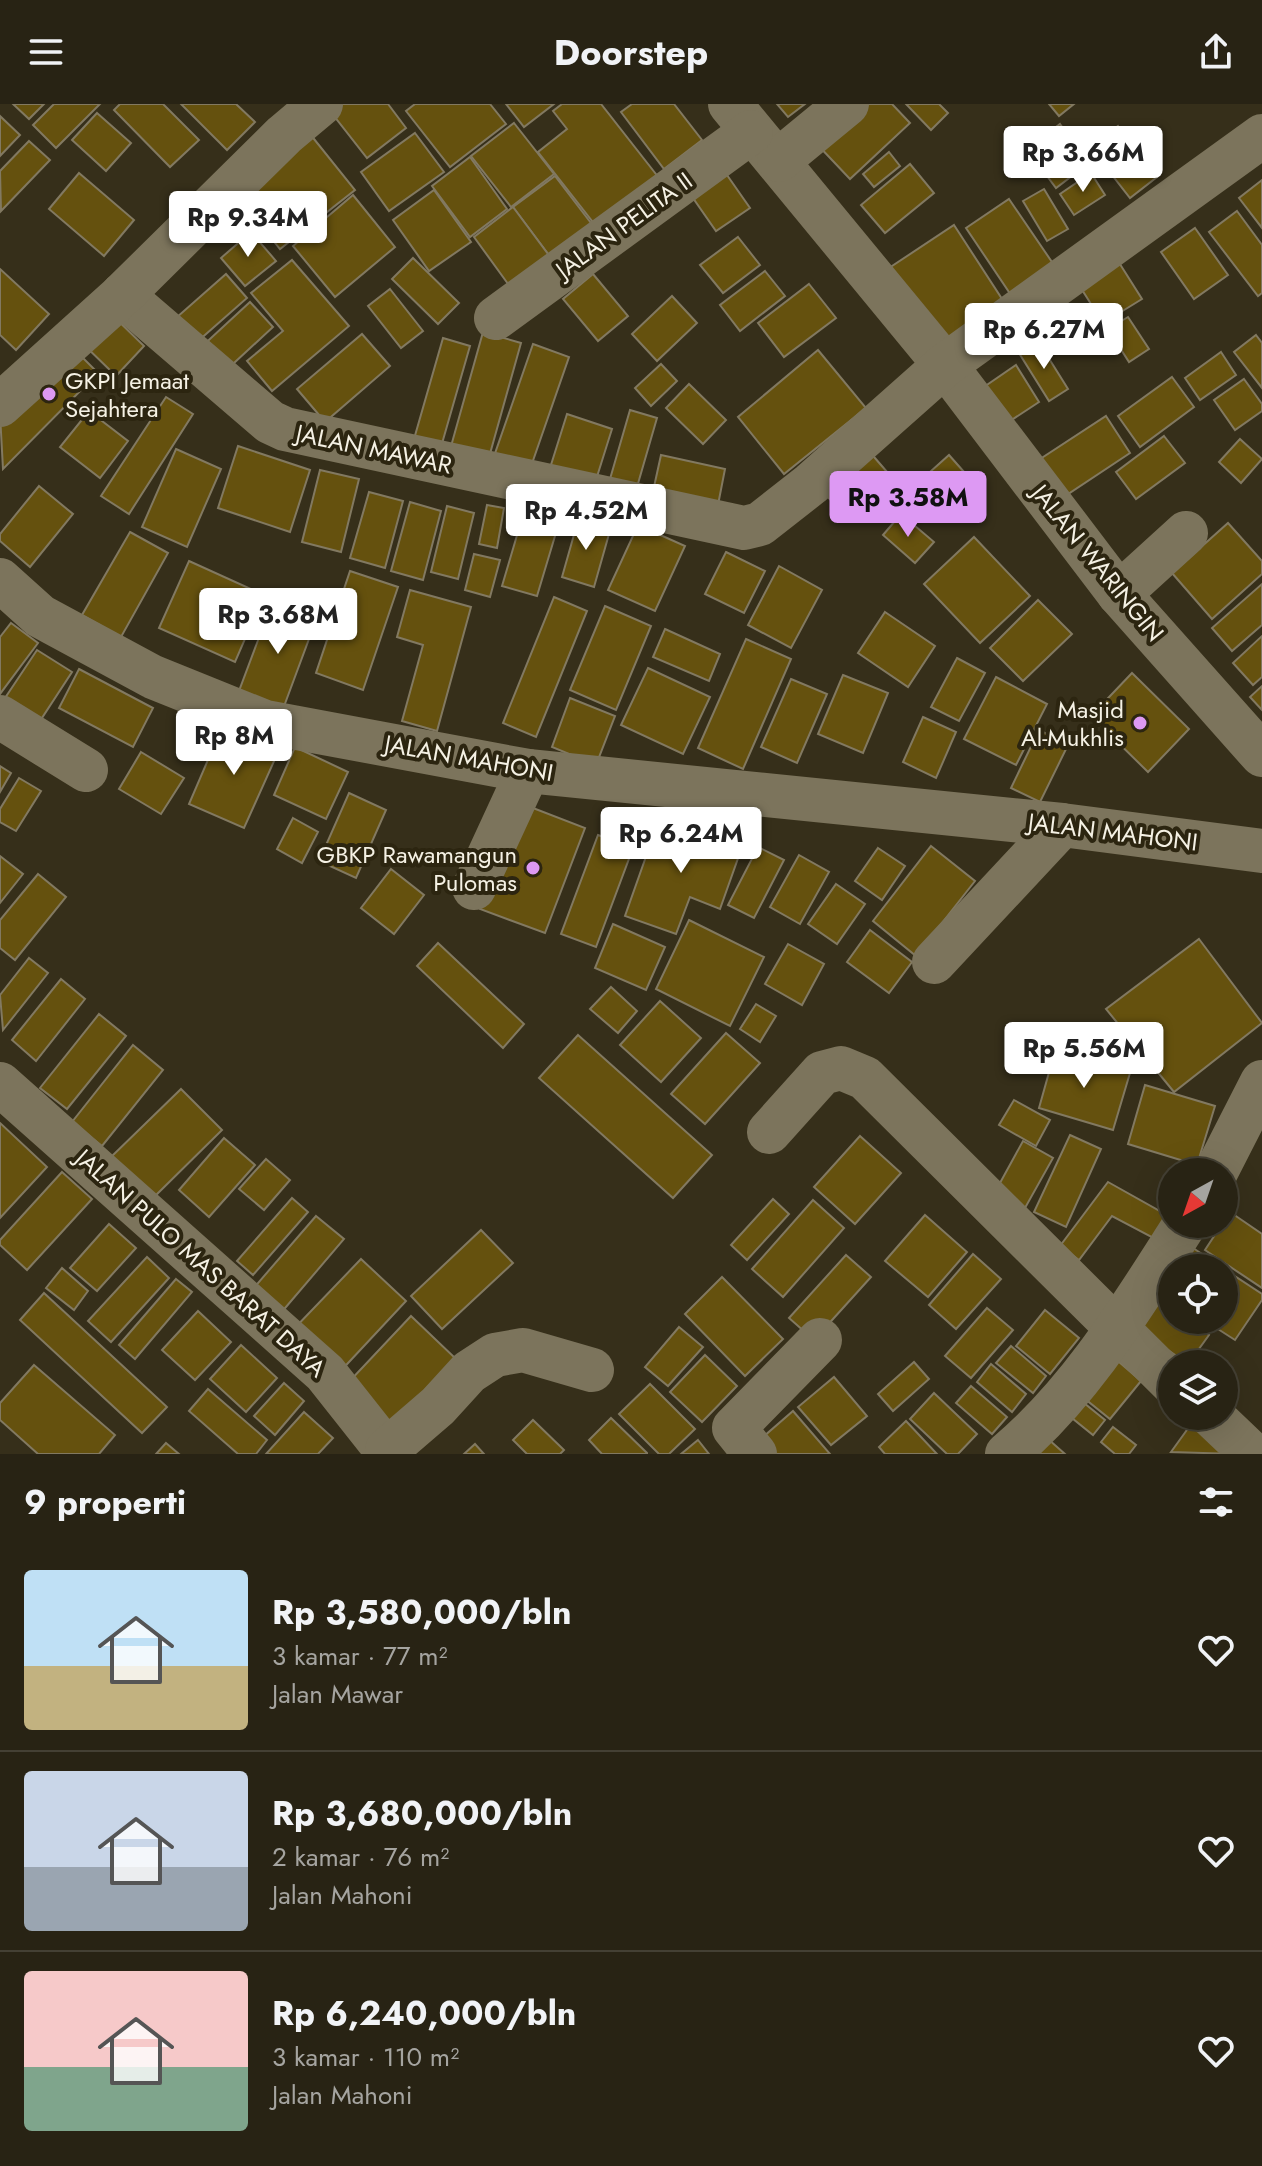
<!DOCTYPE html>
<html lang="id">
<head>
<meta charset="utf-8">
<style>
	body { margin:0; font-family:Jost,sans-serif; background:#302b1d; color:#f1f3f6; height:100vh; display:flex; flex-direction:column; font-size:30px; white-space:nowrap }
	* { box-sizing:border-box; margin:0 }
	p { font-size:26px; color:#a5a4a0 }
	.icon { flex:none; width:44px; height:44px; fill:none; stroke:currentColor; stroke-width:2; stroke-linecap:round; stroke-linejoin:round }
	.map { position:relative; height:1350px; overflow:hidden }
	.panel { display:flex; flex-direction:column; background:#282314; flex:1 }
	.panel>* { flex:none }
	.needle { width:52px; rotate:220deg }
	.controls { position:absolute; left:1158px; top:1054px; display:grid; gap:16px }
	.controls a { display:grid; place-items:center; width:80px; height:80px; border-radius:50%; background:#282314; box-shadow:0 8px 32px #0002,0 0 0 2px #444034; font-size:40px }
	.price { position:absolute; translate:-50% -68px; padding:0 18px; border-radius:8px; background:#fff; color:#222; font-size:26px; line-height:52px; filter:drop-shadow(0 2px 4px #0008) }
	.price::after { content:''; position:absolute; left:50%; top:48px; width:24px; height:18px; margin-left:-12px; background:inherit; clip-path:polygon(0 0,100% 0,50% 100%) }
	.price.selected { background:#dd99f3; color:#111 }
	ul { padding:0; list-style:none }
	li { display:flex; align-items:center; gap:24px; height:200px; padding:0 24px }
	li+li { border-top:2px solid #444034 }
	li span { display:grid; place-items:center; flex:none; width:224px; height:160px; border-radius:8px; color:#555 }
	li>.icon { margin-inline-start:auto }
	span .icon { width:96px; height:96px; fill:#fffc; stroke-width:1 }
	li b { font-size:34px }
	h2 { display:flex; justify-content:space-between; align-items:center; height:96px; padding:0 24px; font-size:34px }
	header { display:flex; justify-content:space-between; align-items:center; height:104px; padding:0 24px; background:#282314; font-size:36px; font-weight:700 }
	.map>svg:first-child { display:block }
	.building { fill:#65510e; stroke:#827961; stroke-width:2 }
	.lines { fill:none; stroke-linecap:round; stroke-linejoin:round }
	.minor { stroke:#7c745c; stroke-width:44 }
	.poi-dot { fill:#dd99f3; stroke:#2c2510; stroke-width:3 }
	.labels { text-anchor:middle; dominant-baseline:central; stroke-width:8; stroke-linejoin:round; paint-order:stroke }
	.street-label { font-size:24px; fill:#f5f1e4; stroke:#2c2510 }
	.poi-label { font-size:24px; fill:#f5f1e4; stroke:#2c2510; text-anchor:end }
</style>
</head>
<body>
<header><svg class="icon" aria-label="menu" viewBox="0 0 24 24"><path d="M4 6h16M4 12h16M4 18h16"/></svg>Doorstep<svg class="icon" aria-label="share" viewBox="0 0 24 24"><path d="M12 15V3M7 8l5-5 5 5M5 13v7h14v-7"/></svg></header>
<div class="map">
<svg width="1262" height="1350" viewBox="0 0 1262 1350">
	<rect width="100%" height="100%" fill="#362f1a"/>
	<!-- building -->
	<g class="building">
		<polygon points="13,0 44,0 29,15"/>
		<polygon points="54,0 100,0 56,44 33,21"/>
		<polygon points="120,0 163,0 199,36 170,63 114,6"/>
		<polygon points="181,0 236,0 255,18 227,46"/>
		<polygon points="332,0 388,0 406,24 367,54 327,3"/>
		<polygon points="415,0 490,0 506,20 450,63 406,7"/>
		<polygon points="506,0 554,0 524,23"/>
		<polygon points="562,0 601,0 659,74 596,122 538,48 567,25 553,7"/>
		<polygon points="632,0 674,0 702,36 664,65 621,8"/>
		<polygon points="777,0 805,0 788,13"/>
		<polygon points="854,0 892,0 910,19 850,75 814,37"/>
		<polygon points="906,0 939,0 948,9 931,26"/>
		<polygon points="1049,0 1074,0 1059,12"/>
		<polygon points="97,9 131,39 106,67 72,36"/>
		<polygon points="0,12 20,31 0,52"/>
		<polygon points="514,19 554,70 511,103 471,52"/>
		<polygon points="1060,20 1089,59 1056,84 1027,45"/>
		<polygon points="1118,22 1157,73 1130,94 1091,44"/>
		<polygon points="415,29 444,68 389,107 361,68"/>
		<polygon points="310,30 355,86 280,145 236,90"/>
		<polygon points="29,37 50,56 1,107 0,67"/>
		<polygon points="889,48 900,62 874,83 863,70"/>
		<polygon points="470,53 507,105 470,133 432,82"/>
		<polygon points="910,60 934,89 885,129 861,101"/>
		<polygon points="720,61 750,104 716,127 686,84"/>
		<polygon points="79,69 134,116 104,152 49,105"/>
		<polygon points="1091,69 1105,91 1074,111 1060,90"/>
		<polygon points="555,72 594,123 551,154 513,103"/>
		<polygon points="1262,76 1262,124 1239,94"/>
		<polygon points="1044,85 1068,125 1047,137 1023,97"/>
		<polygon points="434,86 471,138 429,167 393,116"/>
		<polygon points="353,91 395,143 335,193 293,142"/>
		<polygon points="1009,95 1054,161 1011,191 966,124"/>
		<polygon points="513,103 551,154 511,184 474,133"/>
		<polygon points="1237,107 1262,141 1262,189 1258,192 1209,128"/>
		<polygon points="954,121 1004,198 936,242 886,166"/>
		<polygon points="1195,124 1228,171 1194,195 1161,148"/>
		<polygon points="251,128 276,157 245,182 221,154"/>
		<polygon points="738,133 760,161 723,189 700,161"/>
		<polygon points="413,154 459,199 438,220 392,175"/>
		<polygon points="292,156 349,222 272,287 247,257 283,227 251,189"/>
		<polygon points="1118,157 1142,195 1103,219 1079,181"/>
		<polygon points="0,165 49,210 16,246 0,231"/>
		<polygon points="765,167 785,192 740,227 720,201"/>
		<polygon points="226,170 247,194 189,245 168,221"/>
		<polygon points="593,170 628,212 598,237 563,195"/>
		<polygon points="809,180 836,214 784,253 758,219"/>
		<polygon points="390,185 423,227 401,244 368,202"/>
		<polygon points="672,192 697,219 657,257 632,230"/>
		<polygon points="250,198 273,223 221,271 198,246"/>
		<polygon points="106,205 144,242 116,272 78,235"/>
		<polygon points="1128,213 1149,245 1129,258 1108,225"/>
		<polygon points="483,228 521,239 486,364 448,353"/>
		<polygon points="362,230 390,262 325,318 297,285"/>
		<polygon points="1256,231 1262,239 1262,284 1234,248"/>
		<polygon points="443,234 470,242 441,343 414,335"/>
		<polygon points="1038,237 1068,285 1049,297 1019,249"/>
		<polygon points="69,240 98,269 3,365 0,310"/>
		<polygon points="533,240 569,253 528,371 492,358"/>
		<polygon points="818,246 866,304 784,370 738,313"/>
		<polygon points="1221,248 1236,271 1200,296 1185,274"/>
		<polygon points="661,260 677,277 651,302 635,284"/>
		<polygon points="1016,261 1039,298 1004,321 981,285"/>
		<polygon points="1172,273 1194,303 1140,343 1118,312"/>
		<polygon points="1244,275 1262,300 1262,307 1235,326 1214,296"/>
		<polygon points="689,280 726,316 703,340 666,304"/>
		<polygon points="166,293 193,310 129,410 101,392"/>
		<polygon points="630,306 657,314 637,383 610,375"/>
		<polygon points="89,307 128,337 100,374 60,343"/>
		<polygon points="567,310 612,325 595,379 550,364"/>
		<polygon points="1106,312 1130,349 1056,398 1031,361"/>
		<polygon points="1164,332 1185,359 1136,395 1116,368"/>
		<polygon points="1240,335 1262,355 1241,379 1219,358"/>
		<polygon points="238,342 310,366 290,428 218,404"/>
		<polygon points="176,345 221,365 187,443 142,423"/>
		<polygon points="868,346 894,376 848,416 822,386"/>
		<polygon points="661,351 725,365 717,406 652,392"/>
		<polygon points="949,351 972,377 943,402 921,376"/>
		<polygon points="320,366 359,375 341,448 302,438"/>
		<polygon points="39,382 73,410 30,463 0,437 0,430"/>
		<polygon points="369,388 403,397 385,464 350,454"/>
		<polygon points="410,398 441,407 423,476 391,467"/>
		<polygon points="487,401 504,404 497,444 479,440"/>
		<polygon points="447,402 474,409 458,475 431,468"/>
		<polygon points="901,410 934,438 915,459 883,431"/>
		<polygon points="523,411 558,422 537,492 502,482"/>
		<polygon points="579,413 611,423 594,483 562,473"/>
		<polygon points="1228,419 1262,457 1262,470 1212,515 1172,469"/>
		<polygon points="638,421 685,442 655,507 608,486"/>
		<polygon points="130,428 168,449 121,533 82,511"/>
		<polygon points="974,433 1030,492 980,539 924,480"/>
		<polygon points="726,448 765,467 744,509 705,490"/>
		<polygon points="474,450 500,456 490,493 465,486"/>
		<polygon points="189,457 264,491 235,558 159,524"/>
		<polygon points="779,462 822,486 791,544 748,521"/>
		<polygon points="350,467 398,483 363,586 316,569"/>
		<polygon points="1262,480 1262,521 1232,547 1212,524"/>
		<polygon points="410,486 471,503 437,627 402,617 423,541 397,533"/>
		<polygon points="554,493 587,507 536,633 503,619"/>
		<polygon points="1038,496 1072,530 1023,577 990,544"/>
		<polygon points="272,499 316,516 283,605 239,587"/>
		<polygon points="605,502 651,522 616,606 570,586"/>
		<polygon points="885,508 935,542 908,583 858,549"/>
		<polygon points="11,519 38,539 0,590 0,533"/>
		<polygon points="665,525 720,550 709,577 653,553"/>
		<polygon points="1262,532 1262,573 1253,581 1233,559"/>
		<polygon points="746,535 791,555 743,665 698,644"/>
		<polygon points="37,546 72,568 36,623 1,600"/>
		<polygon points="957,554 985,569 959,617 931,603"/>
		<polygon points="648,564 710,593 683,650 621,621"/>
		<polygon points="79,565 153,604 133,643 59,604"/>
		<polygon points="1132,569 1189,625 1148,668 1091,612"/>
		<polygon points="843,571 888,589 863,649 818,630"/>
		<polygon points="996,573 1047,600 1016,661 964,635"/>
		<polygon points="791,575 827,590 797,659 761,643"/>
		<polygon points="1262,582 1262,606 1250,593"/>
		<polygon points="570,594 615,612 596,661 552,643"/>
		<polygon points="923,613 956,628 936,674 903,658"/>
		<polygon points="223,621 279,646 244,724 189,700"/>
		<polygon points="1039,626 1068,641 1040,698 1011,684"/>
		<polygon points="295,643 348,668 326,715 274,691"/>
		<polygon points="141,648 184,674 161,710 119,685"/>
		<polygon points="0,662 11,669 0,688"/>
		<polygon points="19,674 41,687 16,727 0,718 0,705"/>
		<polygon points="349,689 386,706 356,774 319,757"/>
		<polygon points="520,699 585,724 545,829 480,805"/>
		<polygon points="660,713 742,743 720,805 690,793 676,830 625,812"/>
		<polygon points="293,714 318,728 302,759 277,745"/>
		<polygon points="598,731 633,744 596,843 561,830"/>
		<polygon points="931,742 975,777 916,852 873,817"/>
		<polygon points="758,743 784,756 754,814 728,801"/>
		<polygon points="878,744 905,762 882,796 855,777"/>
		<polygon points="799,751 829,768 800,820 770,803"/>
		<polygon points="0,752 23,770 0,799"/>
		<polygon points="391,765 424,791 394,830 361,804"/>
		<polygon points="38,770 66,793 15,856 0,844 0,816"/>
		<polygon points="836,780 865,800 837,840 808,820"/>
		<polygon points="689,816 764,853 730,922 656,885"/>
		<polygon points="613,820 665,843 646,886 595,864"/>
		<polygon points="870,826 912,858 889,889 847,858"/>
		<polygon points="1199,835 1262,919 1174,988 1106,905"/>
		<polygon points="438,839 524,920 503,944 417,862"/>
		<polygon points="788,840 824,860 802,901 765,880"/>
		<polygon points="29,854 48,869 3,926 0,891"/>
		<polygon points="61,875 85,895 36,957 12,936"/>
		<polygon points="611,883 637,907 618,929 590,905"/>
		<polygon points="660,897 701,934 661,978 620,941"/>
		<polygon points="756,900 776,912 760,938 740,925"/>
		<polygon points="99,910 126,932 67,1005 40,984"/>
		<polygon points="726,929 760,959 705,1020 671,990"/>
		<polygon points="578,931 712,1051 673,1094 539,974"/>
		<polygon points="133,941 163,966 102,1042 72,1018"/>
		<polygon points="1055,947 1130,969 1113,1026 1039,1004"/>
		<polygon points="1145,981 1215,1002 1197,1061 1128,1040"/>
		<polygon points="181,985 222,1026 151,1096 110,1054"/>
		<polygon points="1014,996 1050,1016 1036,1042 999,1021"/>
		<polygon points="0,1019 47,1063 0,1114"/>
		<polygon points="1070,1031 1101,1045 1066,1123 1034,1108"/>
		<polygon points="860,1032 901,1069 855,1120 814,1083"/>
		<polygon points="224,1034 255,1061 209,1113 179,1086"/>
		<polygon points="1023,1037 1053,1054 1025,1104 995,1088"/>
		<polygon points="266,1055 290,1076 264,1106 239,1085"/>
		<polygon points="62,1068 92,1095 27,1166 0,1141 0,1136"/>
		<polygon points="1108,1078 1172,1114 1159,1137 1112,1112 1079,1156 1060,1142"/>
		<polygon points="292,1094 308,1108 253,1171 237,1157"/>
		<polygon points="773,1095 789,1110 747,1156 731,1141"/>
		<polygon points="813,1096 844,1124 783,1193 752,1165"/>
		<polygon points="1230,1108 1262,1130 1262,1184 1205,1146"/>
		<polygon points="925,1111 967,1148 928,1193 885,1157"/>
		<polygon points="316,1112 344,1135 280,1210 252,1186"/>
		<polygon points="109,1120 136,1144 97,1187 70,1164"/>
		<polygon points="481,1126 513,1159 442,1225 411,1192"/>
		<polygon points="1193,1144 1223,1164 1180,1164"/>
		<polygon points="973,1150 1001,1175 956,1225 929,1201"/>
		<polygon points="846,1151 871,1173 814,1236 789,1214"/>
		<polygon points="147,1153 169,1174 111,1238 88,1217"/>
		<polygon points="361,1155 406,1197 335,1273 289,1230"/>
		<polygon points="62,1164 88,1187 74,1206 46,1184"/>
		<polygon points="1224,1165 1262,1190 1262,1196 1235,1236 1204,1216 1224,1216"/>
		<polygon points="722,1173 783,1235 745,1272 685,1210"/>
		<polygon points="176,1175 192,1188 135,1255 119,1241"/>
		<polygon points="44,1189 167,1303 142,1329 20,1216"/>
		<polygon points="1153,1190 1172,1204 1172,1216 1189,1216 1209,1231 1188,1260 1131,1220"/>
		<polygon points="987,1204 1013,1226 971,1274 945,1252"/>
		<polygon points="1045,1206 1079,1234 1050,1270 1016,1242"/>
		<polygon points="198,1207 231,1238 195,1276 162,1246"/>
		<polygon points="411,1212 455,1254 390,1323 346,1281"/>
		<polygon points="679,1223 703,1243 668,1282 645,1263"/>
		<polygon points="241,1241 277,1274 246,1308 210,1275"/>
		<polygon points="1011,1242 1046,1272 1033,1289 996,1259"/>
		<polygon points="705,1251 737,1282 702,1318 670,1288"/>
		<polygon points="1111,1251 1141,1277 1110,1315 1079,1290"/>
		<polygon points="914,1258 929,1275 893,1307 878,1290"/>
		<polygon points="991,1260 1026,1290 1012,1308 977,1278"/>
		<polygon points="34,1261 115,1331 99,1350 38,1350 0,1316 0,1299"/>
		<polygon points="834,1273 867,1312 831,1341 798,1303"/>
		<polygon points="284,1279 304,1297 275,1331 254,1312"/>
		<polygon points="650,1280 695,1325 669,1350 659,1350 619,1310"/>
		<polygon points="971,1282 1007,1313 992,1330 956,1299"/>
		<polygon points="208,1285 267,1336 256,1350 238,1350 189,1307"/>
		<polygon points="934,1289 977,1330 958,1350 947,1350 910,1315"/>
		<polygon points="1079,1295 1105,1316 1093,1331 1067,1310"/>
		<polygon points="793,1307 830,1350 764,1350 755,1340"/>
		<polygon points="304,1308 333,1334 318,1350 266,1350"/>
		<polygon points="1197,1312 1235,1350 1171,1348"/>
		<polygon points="611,1314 647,1349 647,1350 602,1350 589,1336"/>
		<polygon points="533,1316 564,1346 560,1350 527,1350 513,1336"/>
		<polygon points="906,1317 937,1350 885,1350 879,1343"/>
		<polygon points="1113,1323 1136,1341 1129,1350 1115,1350 1101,1338"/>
		<polygon points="1039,1327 1065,1350 1030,1350"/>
		<polygon points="698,1336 709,1350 681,1350"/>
		<polygon points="166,1339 179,1350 156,1350"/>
		<polygon points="475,1340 484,1350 464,1350"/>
	</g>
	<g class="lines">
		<!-- minor -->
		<g class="minor">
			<polyline points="730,0 945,261 1119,490 1262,651"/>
			<polyline points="779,56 847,0"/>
			<polyline points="122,191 270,318 285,325 744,424 760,420 811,380 945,261 1262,32"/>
			<polyline points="496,214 751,28"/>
			<polyline points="0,301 122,191 284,31 321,0"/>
			<polyline points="0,476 40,512 153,573 265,618 528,667 1062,721 1262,747"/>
			<polyline points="1119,490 1186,429"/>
			<polyline points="0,613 86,666"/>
			<polyline points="474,784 528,667"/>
			<polyline points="934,858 1062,721"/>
			<polyline points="0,980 325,1269 389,1350"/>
			<polyline points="769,1028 822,969 841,964 865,974 1172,1279"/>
			<polyline points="1216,1068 1262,978"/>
			<polyline points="1212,1312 1252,1350"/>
			<polyline points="387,1346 438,1302 469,1268 495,1251 523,1246 592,1266"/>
			<polyline points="755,1350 734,1324 820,1236"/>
			<path d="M1007 1350C1081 1288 1133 1201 1185 1120"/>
		</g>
	</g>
	<!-- markers -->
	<g class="poi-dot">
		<circle cx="49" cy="290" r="8"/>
		<circle cx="1140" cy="619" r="8"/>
		<circle cx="533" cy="764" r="8"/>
	</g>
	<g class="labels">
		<!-- street labels -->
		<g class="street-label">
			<text transform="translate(624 121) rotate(-36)">JALAN PELITA II</text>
			<text transform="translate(374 345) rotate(12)">JALAN MAWAR</text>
			<text transform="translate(1098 459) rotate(51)">JALAN WARINGIN</text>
			<text transform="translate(469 654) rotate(10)">JALAN MAHONI</text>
			<text transform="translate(1113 728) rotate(7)">JALAN MAHONI</text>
			<text transform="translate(201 1159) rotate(42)">JALAN PULO MAS BARAT DAYA</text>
		</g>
		<!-- poi labels -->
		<g class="poi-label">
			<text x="65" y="276" text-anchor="start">GKPI Jemaat<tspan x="65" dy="28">Sejahtera</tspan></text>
			<text x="1124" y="605">Masjid<tspan x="1124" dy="28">Al-Mukhlis</tspan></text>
			<text x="517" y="750">GBKP Rawamangun<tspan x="517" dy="28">Pulomas</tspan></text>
		</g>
	</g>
</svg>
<div class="controls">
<a><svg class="needle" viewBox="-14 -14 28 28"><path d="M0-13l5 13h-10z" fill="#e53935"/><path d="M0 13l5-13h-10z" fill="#a5a4a0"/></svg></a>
<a><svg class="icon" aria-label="locate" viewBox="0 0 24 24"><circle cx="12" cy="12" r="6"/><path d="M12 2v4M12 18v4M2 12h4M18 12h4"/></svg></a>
<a><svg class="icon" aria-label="layers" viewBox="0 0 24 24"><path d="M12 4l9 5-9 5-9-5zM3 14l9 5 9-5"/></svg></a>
</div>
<b class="price" style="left:1083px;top:90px">Rp 3.66M</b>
<b class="price" style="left:248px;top:155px">Rp 9.34M</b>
<b class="price" style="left:1044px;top:267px">Rp 6.27M</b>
<b class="price selected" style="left:908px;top:435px">Rp 3.58M</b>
<b class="price" style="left:586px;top:448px">Rp 4.52M</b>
<b class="price" style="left:278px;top:552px">Rp 3.68M</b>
<b class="price" style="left:234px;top:673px">Rp 8M</b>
<b class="price" style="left:681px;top:771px">Rp 6.24M</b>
<b class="price" style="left:1084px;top:986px">Rp 5.56M</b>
</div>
<section class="panel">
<h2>9 properti<svg class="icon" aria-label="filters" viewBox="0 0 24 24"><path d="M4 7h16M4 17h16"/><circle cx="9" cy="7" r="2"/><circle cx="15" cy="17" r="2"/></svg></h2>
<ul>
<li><span style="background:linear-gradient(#bfe0f5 60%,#c2b280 0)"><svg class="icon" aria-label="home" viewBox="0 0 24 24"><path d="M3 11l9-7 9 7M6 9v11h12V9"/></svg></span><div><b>Rp 3,580,000/bln</b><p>3 kamar · 77 m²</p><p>Jalan Mawar</p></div><svg class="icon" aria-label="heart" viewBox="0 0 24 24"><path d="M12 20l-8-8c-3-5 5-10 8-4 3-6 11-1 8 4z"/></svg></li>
<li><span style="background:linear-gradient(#c9d6e8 60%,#9aa5b1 0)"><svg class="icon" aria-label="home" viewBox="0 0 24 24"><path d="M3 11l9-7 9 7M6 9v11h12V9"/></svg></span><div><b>Rp 3,680,000/bln</b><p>2 kamar · 76 m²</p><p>Jalan Mahoni</p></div><svg class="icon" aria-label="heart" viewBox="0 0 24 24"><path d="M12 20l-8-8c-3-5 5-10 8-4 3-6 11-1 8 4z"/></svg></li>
<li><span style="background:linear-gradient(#f6c9c9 60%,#7fa58c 0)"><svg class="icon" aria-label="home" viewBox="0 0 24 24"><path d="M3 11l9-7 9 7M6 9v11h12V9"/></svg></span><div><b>Rp 6,240,000/bln</b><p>3 kamar · 110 m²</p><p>Jalan Mahoni</p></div><svg class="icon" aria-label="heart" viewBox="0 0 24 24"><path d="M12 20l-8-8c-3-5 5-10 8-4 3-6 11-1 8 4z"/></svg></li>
</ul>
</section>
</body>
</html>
